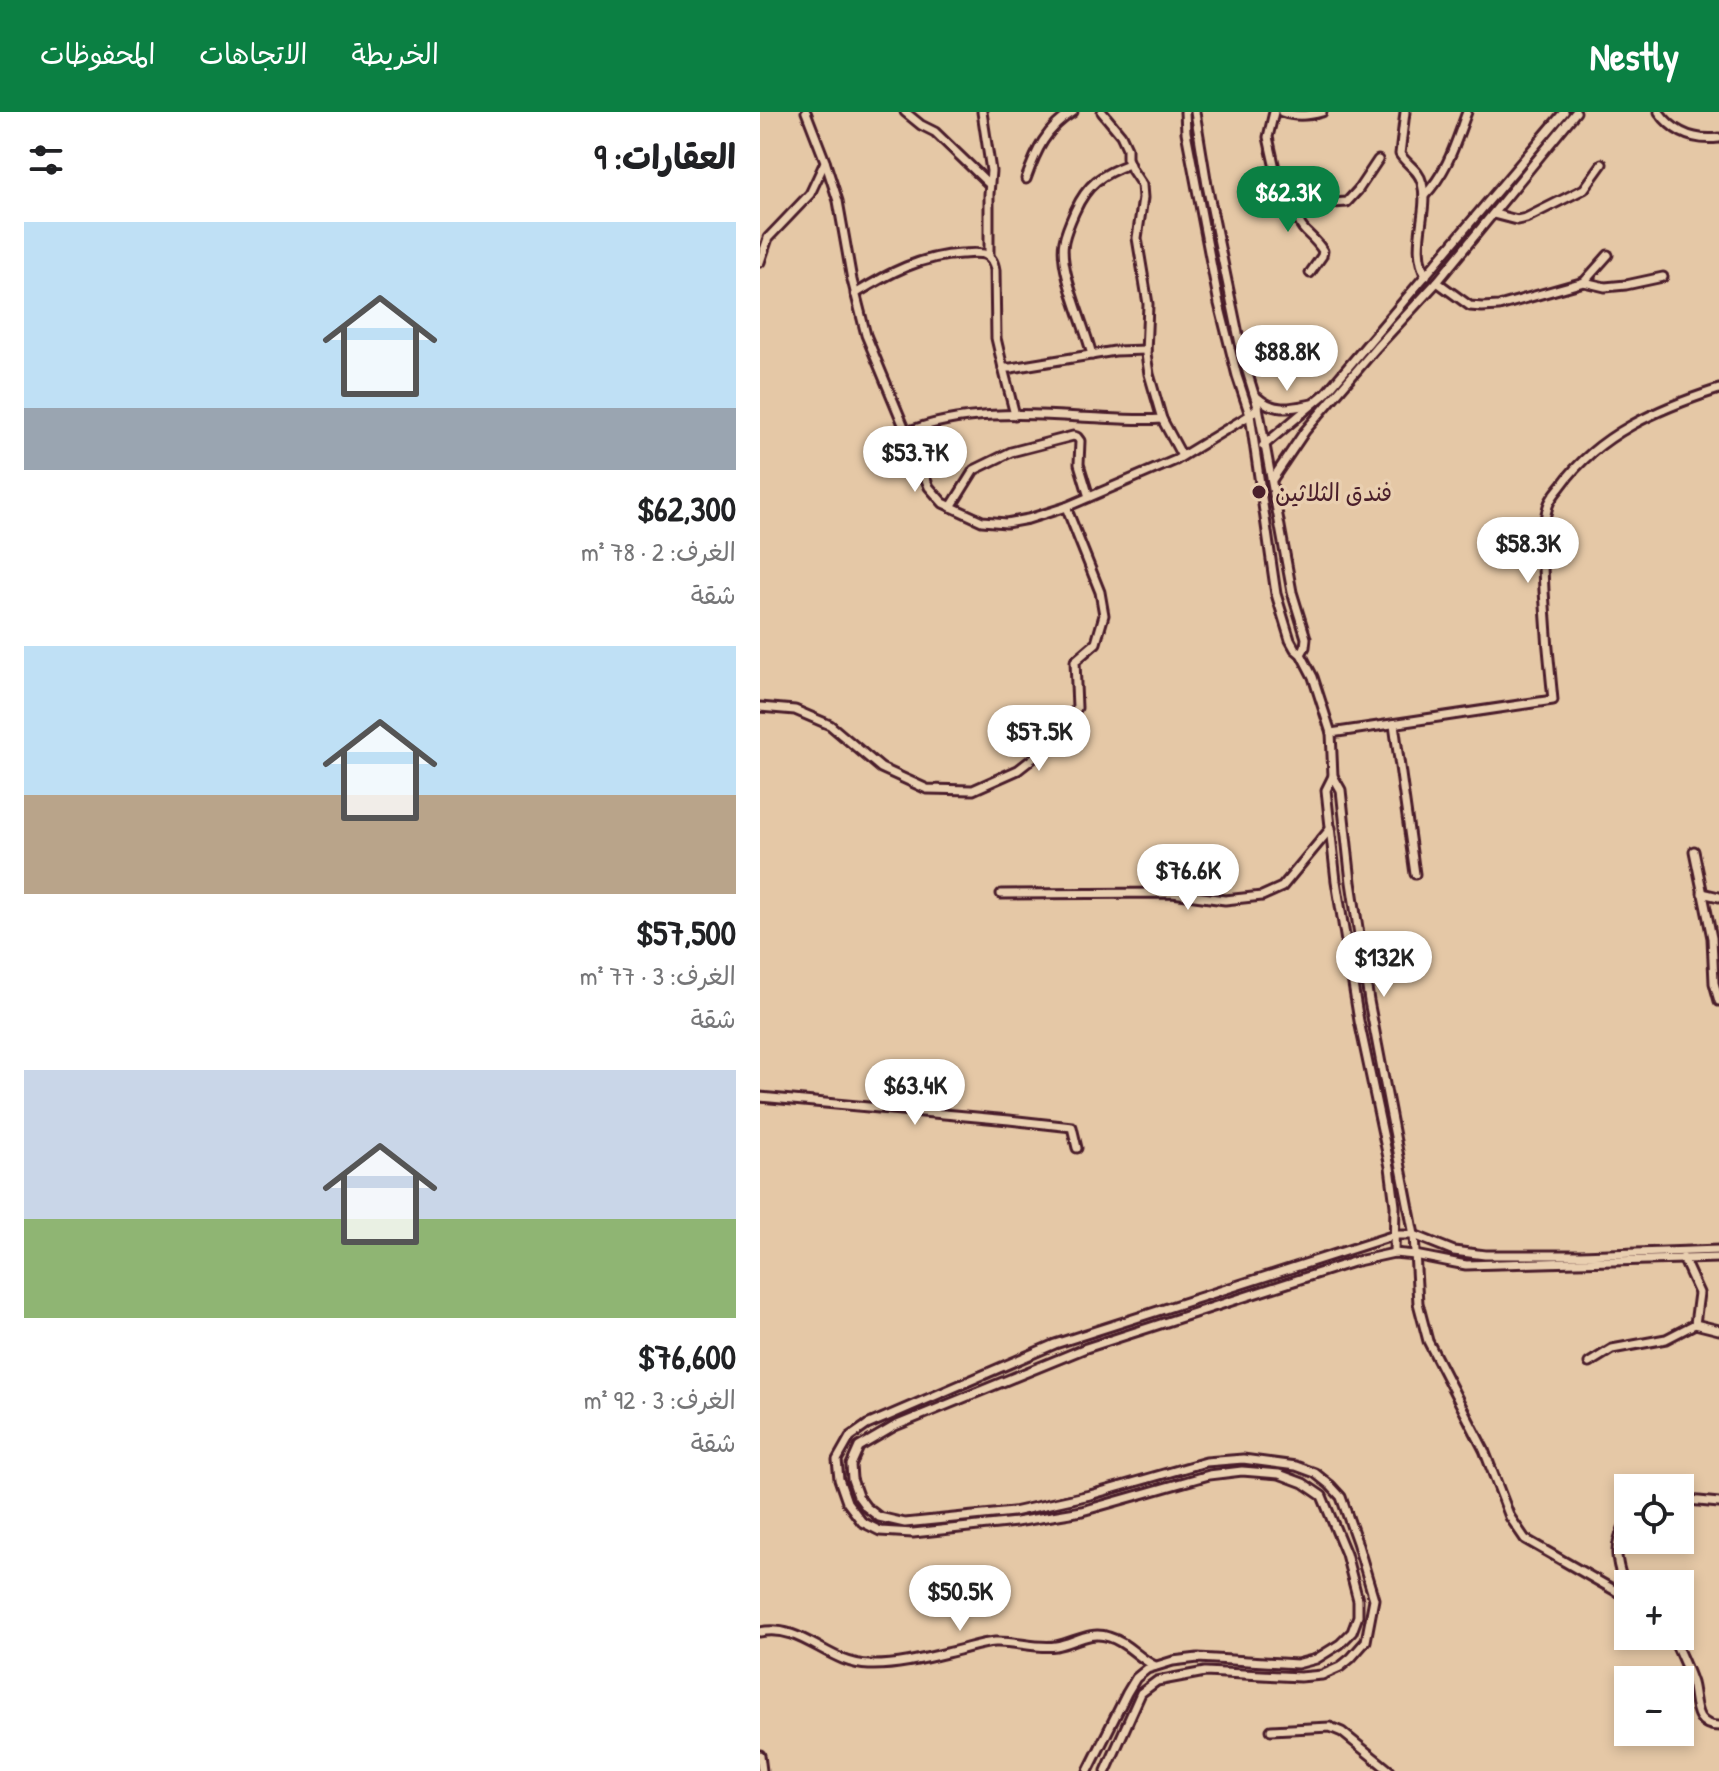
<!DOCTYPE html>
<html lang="ar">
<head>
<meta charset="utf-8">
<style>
	body { margin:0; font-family:"Patrick Hand","Playpen Sans Arabic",sans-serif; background:#f6f6f6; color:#202124; direction:rtl; height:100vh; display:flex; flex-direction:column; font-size:30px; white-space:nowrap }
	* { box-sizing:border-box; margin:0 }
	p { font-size:26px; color:#757577 }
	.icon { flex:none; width:44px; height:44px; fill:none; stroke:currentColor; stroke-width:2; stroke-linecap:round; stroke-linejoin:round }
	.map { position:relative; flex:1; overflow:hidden; direction:ltr }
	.details { display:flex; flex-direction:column; background:#fff; width:760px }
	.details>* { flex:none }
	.controls { position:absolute; left:854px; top:1362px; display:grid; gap:16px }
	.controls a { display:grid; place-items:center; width:80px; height:80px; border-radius:0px; background:#fff; box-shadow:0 4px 12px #0003; font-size:40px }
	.price { position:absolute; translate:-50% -68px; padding:0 18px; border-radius:28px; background:#fff; color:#222; font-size:26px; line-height:52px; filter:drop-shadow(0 2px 4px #0008) }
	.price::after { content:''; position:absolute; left:50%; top:48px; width:24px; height:18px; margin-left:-12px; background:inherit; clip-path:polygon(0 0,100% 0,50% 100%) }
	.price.active { background:#0b8043; color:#fff }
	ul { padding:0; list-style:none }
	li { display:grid; align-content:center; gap:16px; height:424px; padding:0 24px }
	li span { display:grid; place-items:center; height:248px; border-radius:0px; color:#555 }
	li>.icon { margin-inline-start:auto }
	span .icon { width:144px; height:144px; fill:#fffc; stroke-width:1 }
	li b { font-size:34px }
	h2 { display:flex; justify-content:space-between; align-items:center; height:96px; padding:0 24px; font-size:34px }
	header { display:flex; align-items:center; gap:48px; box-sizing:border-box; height:112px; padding:0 40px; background:#0b8043; color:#fff }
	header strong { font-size:38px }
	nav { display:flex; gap:44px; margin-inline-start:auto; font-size:28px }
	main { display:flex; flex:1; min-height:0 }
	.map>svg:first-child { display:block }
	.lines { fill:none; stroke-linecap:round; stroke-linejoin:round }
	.minor-casing { stroke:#4a1f2b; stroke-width:13 }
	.minor { stroke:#e9cfb0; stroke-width:7 }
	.poi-dot { fill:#4a1f2b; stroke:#e9cfb0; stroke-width:3 }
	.labels { text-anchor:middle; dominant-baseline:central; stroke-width:7; stroke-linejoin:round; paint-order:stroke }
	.poi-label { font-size:24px; fill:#4a1f2b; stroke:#e9cfb0; text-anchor:start }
</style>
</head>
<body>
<header>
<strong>Nestly</strong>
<nav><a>الخريطة</a><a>الاتجاهات</a><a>المحفوظات</a></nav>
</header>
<main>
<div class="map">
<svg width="959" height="1659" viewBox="0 0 959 1659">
	<rect width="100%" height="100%" fill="#e5c8a6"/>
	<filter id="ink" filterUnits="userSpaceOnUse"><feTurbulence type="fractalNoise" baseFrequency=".0125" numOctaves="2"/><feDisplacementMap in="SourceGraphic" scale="16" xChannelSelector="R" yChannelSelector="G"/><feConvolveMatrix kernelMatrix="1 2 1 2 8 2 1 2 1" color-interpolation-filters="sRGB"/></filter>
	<g filter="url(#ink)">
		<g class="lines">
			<defs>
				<g id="minor">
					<polyline points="46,0 65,49 78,89 92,168 106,223 169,375 183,391 222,409 246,411 268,407 306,395 416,348 490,303 498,295"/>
					<polyline points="145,0 161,13 175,20 229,72"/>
					<polyline points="222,0 231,59 229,82 229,143"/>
					<polyline points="342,0 361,23 367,36 367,46 372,58 382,73 383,86 377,126 388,192 386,242 389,262 402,307 422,344"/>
					<polyline points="425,0 426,20 459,192 477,264 490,303 516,482 530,528 535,537 541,542 553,565 571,621 573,664 566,678 576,769 599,909 630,1055 635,1094 634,1141"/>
					<polyline points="435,0 447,73 483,246 498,295 532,480 546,526 545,535 541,542"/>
					<polyline points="514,0 508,25 516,61 539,87 573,91 587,90 598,78 618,48"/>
					<path d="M522 0C535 5 548 4 562 0"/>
					<path d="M645 0 640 42C647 53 659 58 662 71 670 100 649 134 666 164"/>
					<path d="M899 0C914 21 934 29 959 26"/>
					<path d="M266 67C276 39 286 16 313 0"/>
					<path d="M664 84C688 59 695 32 707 0"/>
					<path d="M539 87C534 122 548 115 563 139L562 144 550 161"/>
					<polyline points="734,102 757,108 766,106 824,77 842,52"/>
					<polyline points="0,150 8,126 50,82 65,50"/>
					<polyline points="677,170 710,194 722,195 739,194 824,170 845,175 866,173 903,165"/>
					<polyline points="824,170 848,143"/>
					<path d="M95 182C129 161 161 144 201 142 219 141 232 138 235 158L236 226 243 256"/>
					<path d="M332 243C325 214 298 157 304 129 306 119 311 108 315 99 327 72 342 62 369 52"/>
					<path d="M497 285C514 301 532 296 552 292"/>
					<polyline points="255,303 243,256 251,256 355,239 386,238"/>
					<path d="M147 320C198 299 266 301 320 305 348 306 374 309 402 307"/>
					<polyline points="503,334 566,281 804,0"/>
					<polyline points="512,368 545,319 616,236 677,170 816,0"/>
					<polyline points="191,395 214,358 251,340 313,324 317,325 320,329 319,352 329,385"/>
					<polyline points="0,595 35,598 70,613 121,656 167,677 213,678 258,658 295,629 317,596 315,549 336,531 344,503 340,480 306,395"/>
					<polyline points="634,612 655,762"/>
					<path d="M571 621 793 588C789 552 786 516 784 479 783 450 780 422 788 394 790 387 796 380 801 374 838 322 900 296 959 277"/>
					<polyline points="573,664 581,678 591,770 609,889 654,1123 658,1191 668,1229 724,1338 750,1405 765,1427 868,1486"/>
					<polyline points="934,739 952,826 954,871 959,889"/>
					<polyline points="942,781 959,785"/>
					<polyline points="241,782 412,781 465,788 502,784 522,775 571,716"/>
					<polyline points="0,985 249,1008 312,1015 317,1036"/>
					<polyline points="935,1212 959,1218"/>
					<polyline points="829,1251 852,1237 906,1227 935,1212 939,1181 923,1146"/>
					<polyline points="920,1389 929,1388 959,1391"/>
					<path d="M868 1407C849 1439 858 1452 868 1485"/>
					<path d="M0 1520C41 1511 68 1552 109 1553 139 1554 170 1545 199 1538 211 1535 222 1531 235 1530 255 1529 276 1537 296 1534 314 1531 330 1518 349 1525 367 1530 378 1546 395 1554"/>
					<path d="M912 1524C918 1537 928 1558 932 1571 937 1589 932 1614 959 1614"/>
					<polyline points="511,1618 570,1615 582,1620 630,1659"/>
					<polyline points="0,1643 2,1659"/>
					<polyline points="328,1659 367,1581 376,1566 387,1557 413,1549 438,1546 537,1552 556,1547 580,1532 592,1520 598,1504 598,1488 586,1442 562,1384 543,1371 519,1362 482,1359 449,1363 322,1399 256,1410 153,1421 120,1419 102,1410 87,1390 79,1367 77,1348 90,1325 107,1313 295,1232 635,1123 654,1123 694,1139 725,1143 821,1143 959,1138"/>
					<polyline points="346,1659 381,1581 397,1569 445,1560 540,1565 562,1563 580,1555 591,1546 606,1529 614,1487 597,1430 581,1385 570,1373 555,1361 536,1354 483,1347 446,1350 330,1383 253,1400 145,1411 119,1405 106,1395 98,1384 92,1367 91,1353 99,1335 135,1314 326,1236 593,1150 634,1141 655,1143 706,1153 959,1146"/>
				</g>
			</defs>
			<!-- minor casing -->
			<use href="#minor" class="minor-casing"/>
			<!-- minor -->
			<use href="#minor" class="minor"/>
		</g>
	</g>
	<!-- markers -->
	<circle class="poi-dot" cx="499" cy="380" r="8"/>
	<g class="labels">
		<!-- poi labels -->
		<g class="poi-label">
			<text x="515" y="380">فندق الثلاثين</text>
		</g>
	</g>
</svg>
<div class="controls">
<a><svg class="icon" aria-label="locate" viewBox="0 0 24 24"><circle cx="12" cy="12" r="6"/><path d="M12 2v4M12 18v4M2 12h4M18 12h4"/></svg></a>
<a>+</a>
<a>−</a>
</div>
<b class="price active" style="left:528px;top:122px">$62.3K</b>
<b class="price" style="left:527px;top:281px">$88.8K</b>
<b class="price" style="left:155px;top:382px">$53.7K</b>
<b class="price" style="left:768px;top:473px">$58.3K</b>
<b class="price" style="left:279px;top:661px">$57.5K</b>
<b class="price" style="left:428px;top:800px">$76.6K</b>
<b class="price" style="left:624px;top:887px">$132K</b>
<b class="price" style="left:155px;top:1015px">$63.4K</b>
<b class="price" style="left:200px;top:1521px">$50.5K</b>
</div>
<section class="details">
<h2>العقارات: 9<svg class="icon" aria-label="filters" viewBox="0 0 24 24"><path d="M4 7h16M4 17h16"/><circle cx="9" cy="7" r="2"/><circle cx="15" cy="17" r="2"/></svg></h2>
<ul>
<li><span style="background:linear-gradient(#bfe0f5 75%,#9aa5b1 0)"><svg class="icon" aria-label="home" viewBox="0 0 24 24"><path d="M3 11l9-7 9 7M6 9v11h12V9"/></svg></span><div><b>$62,300</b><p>الغرف: 2 · 78 m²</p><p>شقة</p></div></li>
<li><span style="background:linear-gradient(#bfe0f5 60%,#b9a48a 0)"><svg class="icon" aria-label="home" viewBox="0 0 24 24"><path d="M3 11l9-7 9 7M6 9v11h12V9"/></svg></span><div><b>$57,500</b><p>الغرف: 3 · 77 m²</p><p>شقة</p></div></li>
<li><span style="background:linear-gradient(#c9d6e8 60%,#8fb573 0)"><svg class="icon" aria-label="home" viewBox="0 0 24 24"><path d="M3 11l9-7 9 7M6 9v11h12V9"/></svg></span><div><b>$76,600</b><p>الغرف: 3 · 92 m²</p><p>شقة</p></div></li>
</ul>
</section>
</main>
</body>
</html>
